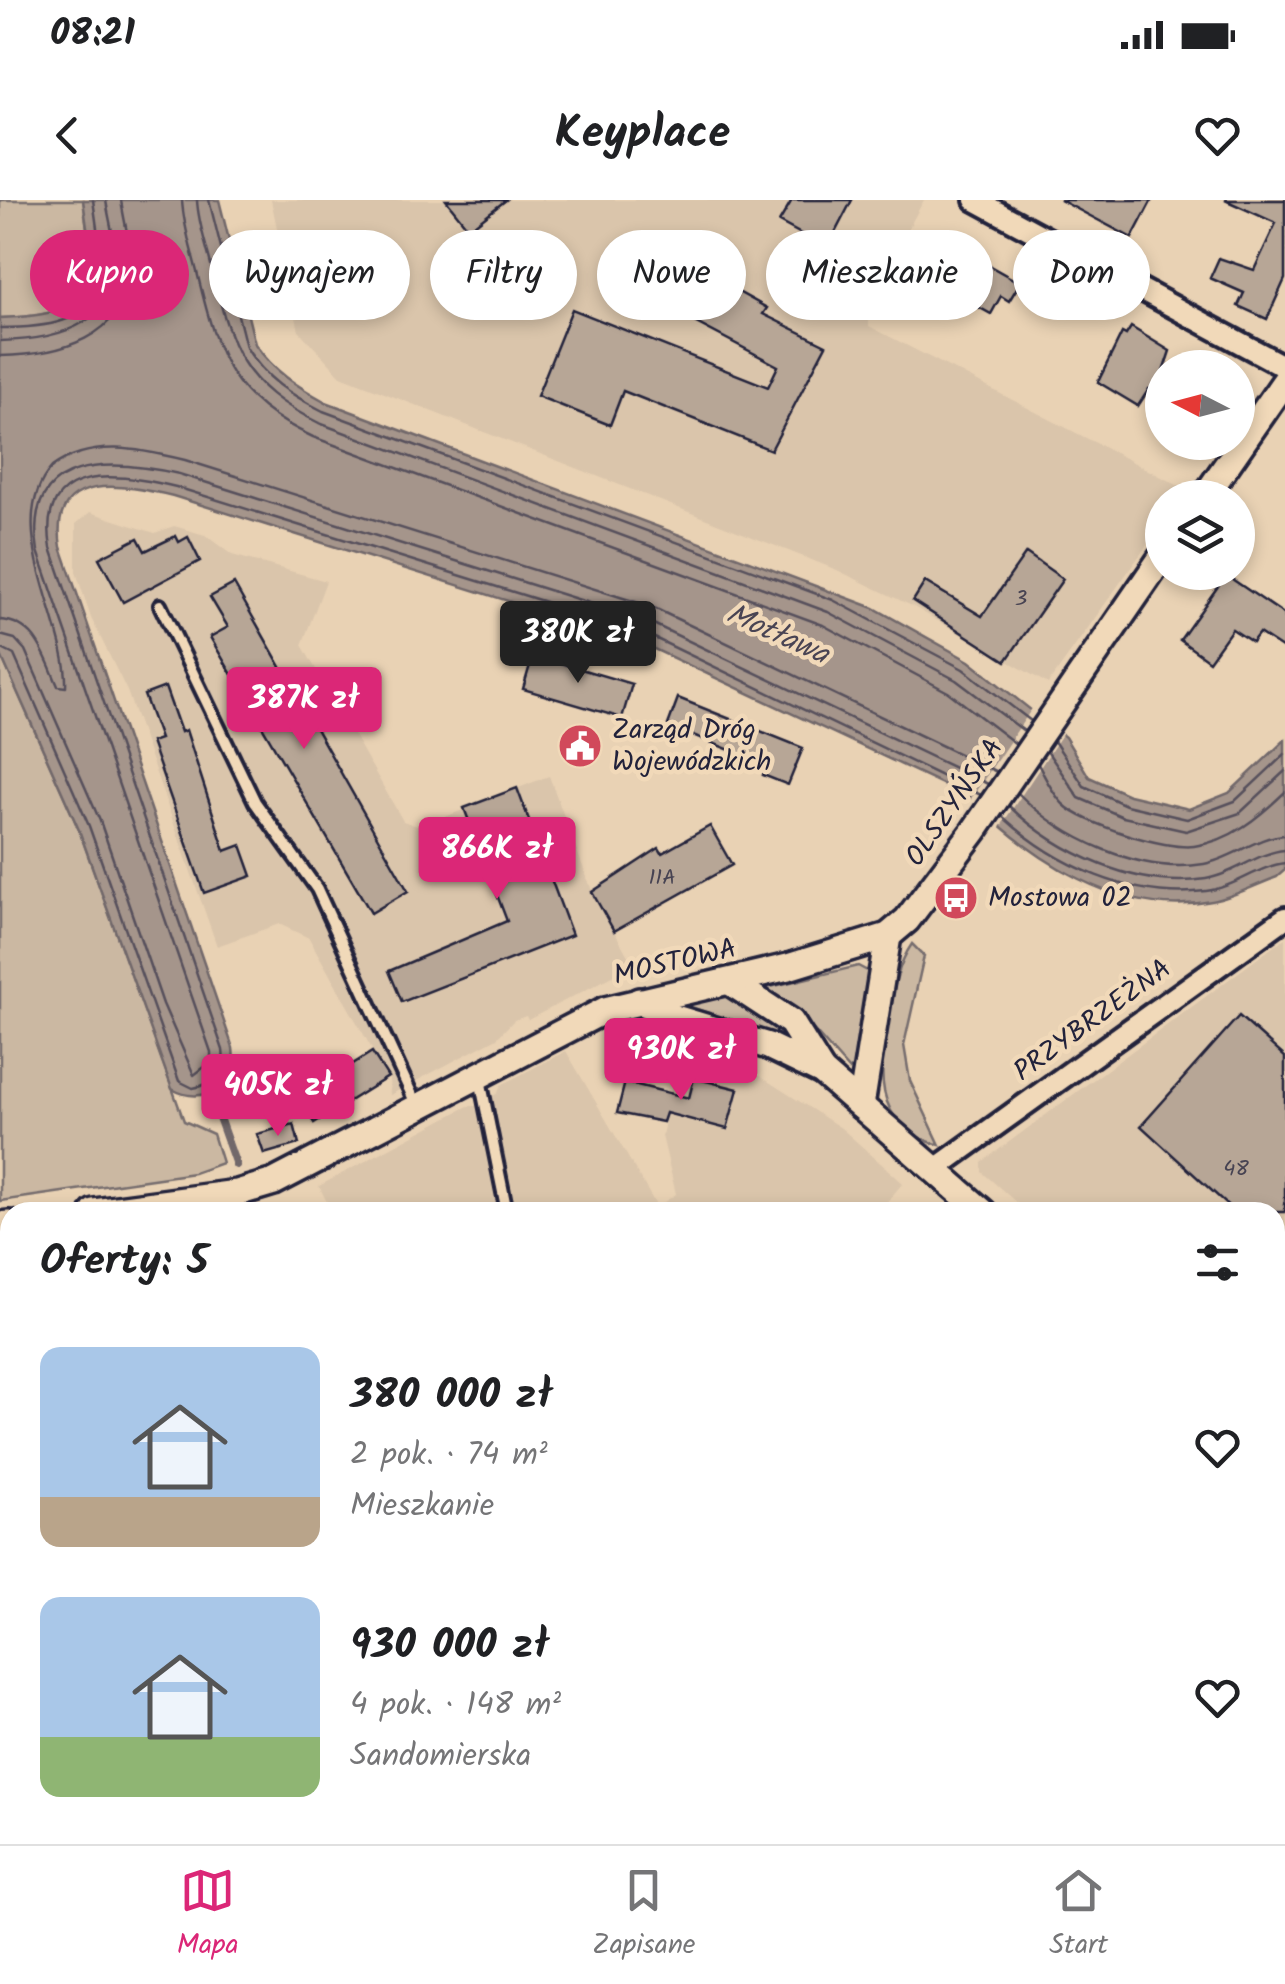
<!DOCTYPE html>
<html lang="pl">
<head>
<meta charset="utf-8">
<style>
	body { margin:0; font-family:Kalam,sans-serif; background:#f2f2f2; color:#202124; height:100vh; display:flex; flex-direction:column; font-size:38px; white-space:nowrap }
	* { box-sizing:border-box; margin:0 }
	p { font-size:32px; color:#757577 }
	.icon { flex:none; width:55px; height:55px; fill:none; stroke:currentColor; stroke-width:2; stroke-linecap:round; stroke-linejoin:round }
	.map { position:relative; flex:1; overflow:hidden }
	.side { position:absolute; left:0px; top:1002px; width:1285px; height:642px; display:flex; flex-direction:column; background:#fff; border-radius:30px 30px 0 0; box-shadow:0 5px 15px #0003 }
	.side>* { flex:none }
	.top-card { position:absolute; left:30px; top:30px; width:1225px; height:90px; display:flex; gap:20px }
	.needle { width:65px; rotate:276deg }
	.controls { position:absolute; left:1145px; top:150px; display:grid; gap:20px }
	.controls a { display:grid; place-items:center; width:110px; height:110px; border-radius:50%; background:#fff; box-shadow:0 5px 15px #0003; font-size:50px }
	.price { position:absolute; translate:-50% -85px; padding:0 22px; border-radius:10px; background:#db2777; color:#fff; font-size:32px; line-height:65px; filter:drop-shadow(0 2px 5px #0008) }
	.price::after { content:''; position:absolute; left:50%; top:60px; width:30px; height:22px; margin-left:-15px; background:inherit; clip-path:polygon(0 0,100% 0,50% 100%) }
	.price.on { background:#222; color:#fff }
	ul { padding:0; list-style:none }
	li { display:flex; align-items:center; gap:30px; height:250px; padding:0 40px }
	li span { display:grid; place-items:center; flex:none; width:280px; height:200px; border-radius:20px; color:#555 }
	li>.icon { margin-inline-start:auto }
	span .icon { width:120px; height:120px; fill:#fffc; stroke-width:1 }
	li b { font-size:42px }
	h2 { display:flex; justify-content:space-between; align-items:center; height:120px; padding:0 40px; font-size:42px }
	.chip { padding:0 35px; border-radius:45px; background:#fff; box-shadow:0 5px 15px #0003; font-size:35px; line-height:90px }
	.chip.on { background:#db2777; color:#fff }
	.status { display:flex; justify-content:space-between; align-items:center; height:70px; padding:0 50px; background:#fff; direction:ltr }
	.status svg { height:28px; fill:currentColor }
	header { display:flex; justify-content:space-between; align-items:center; height:130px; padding:0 40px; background:#fff; font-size:45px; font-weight:800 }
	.tab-bar { display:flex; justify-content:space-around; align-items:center; height:140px; border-top:2px solid #e0e0e0; background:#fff; font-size:28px; color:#757577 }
	.tab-bar a { display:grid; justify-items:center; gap:5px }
	.tab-bar .on { color:#db2777 }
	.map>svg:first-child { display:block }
	.built { fill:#dac5ab }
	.green { fill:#cbb8a2; stroke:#766d6e; stroke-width:2.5 }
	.water { fill:#a5958b; stroke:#71676b; stroke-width:2.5 }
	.pier { fill:#e9d2b4 }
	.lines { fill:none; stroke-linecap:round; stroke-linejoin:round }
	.shore { stroke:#56505b; stroke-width:2.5 }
	.stream { stroke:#71676b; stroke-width:8 }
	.building { fill:#b7a696; stroke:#22223b; stroke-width:2.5 }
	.service-casing { stroke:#22223b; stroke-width:18 }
	.minor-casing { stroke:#22223b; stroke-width:28 }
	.tertiary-casing { stroke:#22223b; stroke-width:32 }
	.service { stroke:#f1d9b9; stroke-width:10 }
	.minor { stroke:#f1d9b9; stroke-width:20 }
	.tertiary { stroke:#f1d9b9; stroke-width:25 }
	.labels { text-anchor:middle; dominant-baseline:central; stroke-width:9; stroke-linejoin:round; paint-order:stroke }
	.number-label { font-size:22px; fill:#474352 }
	.poi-label { font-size:28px; fill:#22223b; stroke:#f1d9b9; text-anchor:start }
	.street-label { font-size:28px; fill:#22223b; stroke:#f1d9b9 }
	.water-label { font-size:30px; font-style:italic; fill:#494453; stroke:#f1d9b9 }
</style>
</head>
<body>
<div class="status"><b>08:21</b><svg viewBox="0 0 49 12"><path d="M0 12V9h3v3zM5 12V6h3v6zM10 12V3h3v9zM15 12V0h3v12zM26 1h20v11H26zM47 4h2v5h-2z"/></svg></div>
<header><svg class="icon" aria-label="back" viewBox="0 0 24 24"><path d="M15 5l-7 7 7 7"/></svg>Keyplace<svg class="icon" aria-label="heart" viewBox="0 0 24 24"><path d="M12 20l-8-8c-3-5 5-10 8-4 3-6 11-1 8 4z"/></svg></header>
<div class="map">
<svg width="1285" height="1644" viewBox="0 0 1285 1644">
	<rect width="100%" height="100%" fill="#e9d2b4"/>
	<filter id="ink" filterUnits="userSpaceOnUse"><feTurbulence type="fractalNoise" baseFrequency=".01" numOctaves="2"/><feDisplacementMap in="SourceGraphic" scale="20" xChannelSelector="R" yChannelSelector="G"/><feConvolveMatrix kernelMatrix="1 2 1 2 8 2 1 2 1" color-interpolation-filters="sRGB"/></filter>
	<g filter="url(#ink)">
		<!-- built -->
		<g class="built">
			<polygon points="271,0 924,0 869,100 869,126 1187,290 1182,297 1162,298 1162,324 1048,484 912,406 837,370 341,176 299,131"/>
			<polygon points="90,312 155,333 174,326 205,335 232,355 326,381 302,445 403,621 420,627 549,576 592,691 633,765 528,820 526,816 514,820 497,838 390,895 389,879 309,738 279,724 217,746 127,491 91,418 76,372 76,324"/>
			<polygon points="1285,738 1285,1238 1275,1230 1275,1012 1027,1012 982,972 982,962"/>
			<polygon points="566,851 657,1007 676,994 662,936 679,851 752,871 841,928 903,983 878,1012 332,1012 319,986 468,906 475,906 498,893 501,885"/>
			<polygon points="10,1049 10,1574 0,1580 0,1050"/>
		</g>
		<!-- green -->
		<g class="green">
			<path d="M0 0H83C96 86 101 115 0 118Z"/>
			<polygon points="0,453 79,630 184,921 213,934 222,963 194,973 0,1001"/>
			<path d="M912 744 924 756 904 845 910 881 940 945C869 927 879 867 890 810 894 787 898 764 912 744Z"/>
			<polygon points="858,766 871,773 855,865 849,870 803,818 766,788"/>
			<polygon points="719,795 734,799 790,834 788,840 685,805"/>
			<polygon points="10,1595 10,1635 1119,1635 1133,1644 0,1644 0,1599"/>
		</g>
		<!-- water -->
		<path class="water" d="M83 0H219L255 144C274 172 297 186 326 202L874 408 969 461 1065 537 1089 577 1129 595 1189 609 1229 593 1285 540V670L1277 677C1256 685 1233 697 1212 701 1119 720 1029 657 968 596L639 442 173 296C125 285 48 269 61 347L233 848C238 885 204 907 172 889L79 630 0 453V118C102 115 96 86 83 0Z"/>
		<!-- pier -->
		<polygon class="pier" points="1035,504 1065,530 997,632 968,603"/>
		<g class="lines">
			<!-- shore -->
			<g class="shore">
				<path d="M182 0C183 25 192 51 198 76 218 159 231 199 313 237L823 425 948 492 1016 544"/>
				<path d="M197 0C198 23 207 47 212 69 231 149 241 185 319 223L828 412 956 480 1024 531"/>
				<path d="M209 0 246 147C265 179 291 195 323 211L833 400 963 469 1031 521"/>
				<path d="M0 128C109 128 107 91 93 0"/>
				<path d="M0 141C49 140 110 129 115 71 118 49 109 22 106 0"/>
				<path d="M0 156C58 155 125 139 131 71 132 48 124 22 121 0"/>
				<path d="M0 420C37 422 45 457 58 486L66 487C69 425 0 325 52 267 92 238 140 249 185 260L652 407 997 572"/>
				<path d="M0 435 15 439 25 450 100 621 163 804 194 875 211 862V852L38 351C22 253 113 259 179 274L647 421 988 584"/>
				<path d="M0 448 14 455 89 626 179 881 193 888C212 885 226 870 223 850L51 348C36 261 120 273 176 287L642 432 981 595"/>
				<polyline points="1054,541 1084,586 1126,605 1187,619 1235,601 1285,554"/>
				<polyline points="1047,551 1079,598 1123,617 1186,631 1240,613 1285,571"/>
				<path d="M1038 564C1045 577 1052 593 1063 604 1083 624 1166 650 1194 646 1231 641 1259 617 1285 592"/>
				<path d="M1018 593C1062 638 1140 675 1204 664 1232 659 1257 636 1285 635"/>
				<path d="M1009 606C1058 653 1137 690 1206 679 1233 675 1258 652 1285 650"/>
				<path d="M1002 616C1056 666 1132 700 1206 691 1233 688 1259 666 1285 663"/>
			</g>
			<!-- stream -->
			<g class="stream">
				<polyline points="211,895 236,965"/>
				<polyline points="0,1612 10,1600"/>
				<polyline points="0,1627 14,1644"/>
			</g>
		</g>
		<!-- building -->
		<g class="building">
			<polygon points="446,0 506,0 469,29"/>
			<polygon points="792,0 852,0 827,48 779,22"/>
			<polygon points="1060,0 1152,0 1132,38"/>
			<polygon points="1225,0 1285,0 1285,79 1267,119 1238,106 1244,93 1210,78 1219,58 1254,70 1276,23"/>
			<polygon points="926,30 1020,83 1009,101 1001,96 991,114 905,66"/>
			<polygon points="637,36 767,108 763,114 826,145 771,250 623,191 610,225 537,196 572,109 768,187 778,166 662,105 668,94 620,68"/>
			<polygon points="1131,127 1170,151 1156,193 1149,189 1138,206 1098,182 1122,133 1126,135"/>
			<polygon points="176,336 179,342 188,337 200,361 123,402 99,358 138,338 145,351"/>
			<polygon points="1026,353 1063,379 1006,461 913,401 925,382 982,416"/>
			<polygon points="1226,375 1285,415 1285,450 1259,433 1252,442 1232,429 1209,461 1180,440"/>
			<polygon points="234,384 408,691 371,713 210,437 228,427 210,397"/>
			<polygon points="533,455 632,484 622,518 523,489"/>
			<polygon points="165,487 181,532 186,530 225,651 241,645 252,676 204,693 151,542 160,539 144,495"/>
			<polygon points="678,498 803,548 788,585 763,575 767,565 668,525"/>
			<polygon points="517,588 572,735 402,802 389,771 507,721 464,608"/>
			<polygon points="710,626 732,665 614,731 592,692 659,648 662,653"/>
			<polygon points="1239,816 1285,857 1285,1012 1235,1012 1141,926"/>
			<polygon points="372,852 388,877 314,923 299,898"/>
			<polygon points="694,878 738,889 727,929 666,913 663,922 617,913 625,882 689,898"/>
			<polygon points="294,924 299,944 264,954 257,934"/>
		</g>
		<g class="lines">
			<defs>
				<g id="service">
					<polyline points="160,405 255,602 317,689 417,906"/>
					<polyline points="480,879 507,1012"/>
					<polyline points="0,1136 10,1134"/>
					<polyline points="0,1555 10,1551"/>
				</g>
				<g id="minor">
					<polyline points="975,0 1285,167"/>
					<polyline points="934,970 1285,718"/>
				</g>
				<g id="tertiary">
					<polyline points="1204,298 1285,181"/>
					<polyline points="730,782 791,822 822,872"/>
					<polyline points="639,801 675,818 768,846 822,872 983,1012"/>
					<polyline points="861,906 888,736"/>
					<polyline points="94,1012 237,993 274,982 605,810 788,767 888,736 907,720 974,631 1162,357"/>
					<polyline points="0,1025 10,1024"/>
					<polyline points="1275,1266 1285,1275"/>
				</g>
			</defs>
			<!-- service casing -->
			<use href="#service" class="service-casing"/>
			<!-- minor casing -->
			<use href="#minor" class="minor-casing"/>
			<!-- tertiary casing -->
			<use href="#tertiary" class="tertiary-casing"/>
			<!-- service -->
			<use href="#service" class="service"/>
			<!-- minor -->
			<use href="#minor" class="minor"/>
			<!-- tertiary -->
			<use href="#tertiary" class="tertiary"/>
		</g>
	</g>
	<!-- icons -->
	<defs>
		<symbol id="civic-disc" viewBox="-11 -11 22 22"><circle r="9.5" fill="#d1495b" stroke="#f1d9b9"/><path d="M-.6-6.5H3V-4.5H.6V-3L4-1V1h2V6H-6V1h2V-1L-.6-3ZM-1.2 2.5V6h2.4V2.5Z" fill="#fff"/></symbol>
		<symbol id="bus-disc" viewBox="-11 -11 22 22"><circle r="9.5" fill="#d1495b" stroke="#f1d9b9"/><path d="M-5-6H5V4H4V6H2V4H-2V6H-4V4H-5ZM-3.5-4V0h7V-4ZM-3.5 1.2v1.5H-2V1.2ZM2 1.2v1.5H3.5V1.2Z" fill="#fff"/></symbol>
	</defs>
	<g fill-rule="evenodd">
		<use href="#civic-disc" x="555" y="521" width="50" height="50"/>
		<use href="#bus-disc" x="931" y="673" width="50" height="50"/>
	</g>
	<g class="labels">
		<!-- number labels -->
		<g class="number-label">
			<text x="1021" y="399">3</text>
			<text x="662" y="678">11A</text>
			<text x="1236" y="969">48</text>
		</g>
		<!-- poi labels -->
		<g class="poi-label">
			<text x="612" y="530">Zarząd Dróg<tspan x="612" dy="32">Wojewódzkich</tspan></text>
			<text x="988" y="698">Mostowa 02</text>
		</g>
		<!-- street labels -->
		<g class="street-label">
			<text transform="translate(955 603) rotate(-55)">OLSZYŃSKA</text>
			<text transform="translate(675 763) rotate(-13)">MOSTOWA</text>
			<text transform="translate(1093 821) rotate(-36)">PRZYBRZEŻNA</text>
		</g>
		<!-- water labels -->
		<g class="water-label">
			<text transform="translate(777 435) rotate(24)">Motława</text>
		</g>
	</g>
</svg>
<div class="controls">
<a><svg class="needle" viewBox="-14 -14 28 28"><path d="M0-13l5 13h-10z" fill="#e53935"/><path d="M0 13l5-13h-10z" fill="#757577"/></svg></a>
<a><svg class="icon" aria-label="layers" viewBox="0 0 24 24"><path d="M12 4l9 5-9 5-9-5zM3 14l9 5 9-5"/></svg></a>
</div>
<b class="price on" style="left:578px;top:486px">380K zł</b>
<b class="price" style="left:304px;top:552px">387K zł</b>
<b class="price" style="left:497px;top:702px">866K zł</b>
<b class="price" style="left:681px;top:903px">930K zł</b>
<b class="price" style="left:278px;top:939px">405K zł</b>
<div class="top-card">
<a class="chip on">Kupno</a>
<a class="chip">Wynajem</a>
<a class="chip">Filtry</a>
<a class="chip">Nowe</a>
<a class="chip">Mieszkanie</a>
<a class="chip">Dom</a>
</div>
<section class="side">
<h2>Oferty: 5<svg class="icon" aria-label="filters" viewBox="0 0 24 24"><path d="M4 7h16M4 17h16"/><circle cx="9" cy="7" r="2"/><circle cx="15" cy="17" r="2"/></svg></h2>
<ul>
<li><span style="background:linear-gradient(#a9c7e8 75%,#b9a48a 0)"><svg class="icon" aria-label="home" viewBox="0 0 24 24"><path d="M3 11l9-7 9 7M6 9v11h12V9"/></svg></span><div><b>380 000 zł</b><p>2 pok. · 74 m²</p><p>Mieszkanie</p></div><svg class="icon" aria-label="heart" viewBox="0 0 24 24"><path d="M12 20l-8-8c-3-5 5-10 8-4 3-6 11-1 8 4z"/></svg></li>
<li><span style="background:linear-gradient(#a9c7e8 70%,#8fb573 0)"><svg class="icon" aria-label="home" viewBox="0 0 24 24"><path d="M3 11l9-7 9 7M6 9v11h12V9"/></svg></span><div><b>930 000 zł</b><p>4 pok. · 148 m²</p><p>Sandomierska</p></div><svg class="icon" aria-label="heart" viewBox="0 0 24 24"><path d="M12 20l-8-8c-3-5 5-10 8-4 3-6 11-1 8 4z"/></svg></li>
</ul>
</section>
</div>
<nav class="tab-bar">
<a class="on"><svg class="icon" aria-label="map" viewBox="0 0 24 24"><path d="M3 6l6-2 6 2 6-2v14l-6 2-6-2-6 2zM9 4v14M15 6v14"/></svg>Mapa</a>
<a><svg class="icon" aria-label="saved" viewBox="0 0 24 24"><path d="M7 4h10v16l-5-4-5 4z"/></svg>Zapisane</a>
<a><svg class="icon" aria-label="home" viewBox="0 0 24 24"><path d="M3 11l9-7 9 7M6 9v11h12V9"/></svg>Start</a>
</nav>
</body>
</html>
